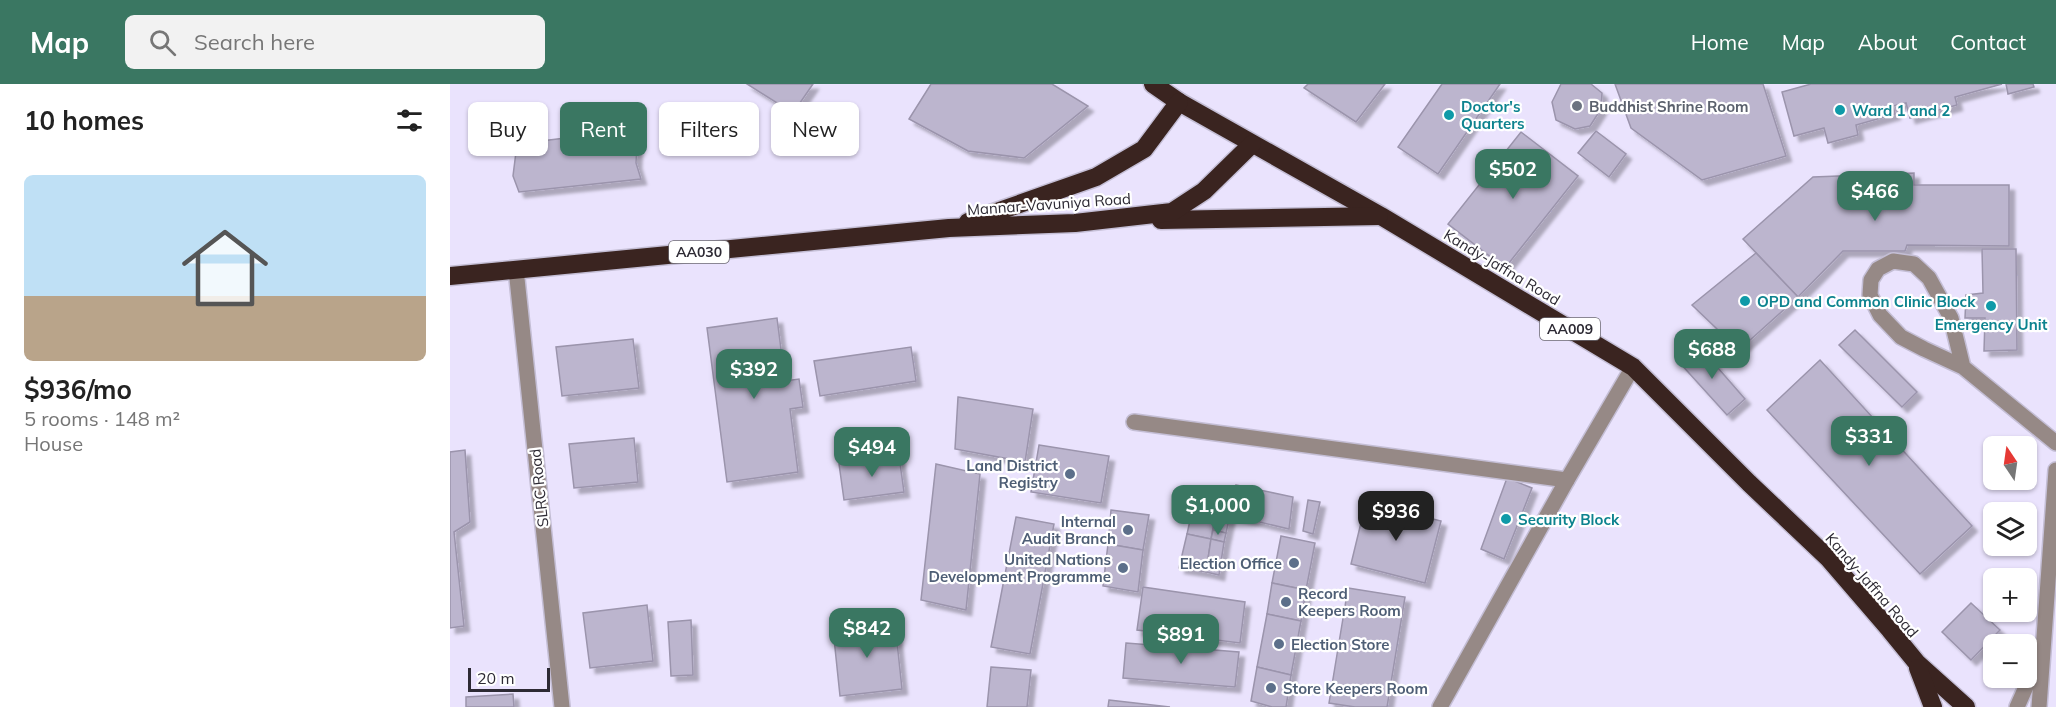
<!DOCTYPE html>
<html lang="en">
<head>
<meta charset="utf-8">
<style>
	body { margin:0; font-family:Mulish,sans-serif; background:#f2f2f2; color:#222; height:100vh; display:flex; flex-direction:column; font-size:22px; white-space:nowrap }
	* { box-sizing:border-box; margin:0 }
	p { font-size:20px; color:#767676 }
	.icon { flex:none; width:33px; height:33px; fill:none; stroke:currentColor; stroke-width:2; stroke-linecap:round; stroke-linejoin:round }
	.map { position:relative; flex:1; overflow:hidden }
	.side { display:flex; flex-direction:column; background:#fff; width:450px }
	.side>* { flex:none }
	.guide { position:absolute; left:18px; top:18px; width:570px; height:54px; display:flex; gap:12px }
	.needle { width:39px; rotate:347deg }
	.buttons { position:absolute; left:1533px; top:352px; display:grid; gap:12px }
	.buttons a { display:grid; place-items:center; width:54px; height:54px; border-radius:9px; background:#fff; box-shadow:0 2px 4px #0004; font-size:30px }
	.scale { position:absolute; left:18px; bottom:15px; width:82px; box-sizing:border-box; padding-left:6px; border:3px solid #2d2a34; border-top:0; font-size:16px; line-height:21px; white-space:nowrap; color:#2d2a34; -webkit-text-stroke:4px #fff; paint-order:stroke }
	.price { position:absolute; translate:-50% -51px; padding:0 14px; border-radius:12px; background:#3a7762; color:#fff; font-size:20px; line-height:39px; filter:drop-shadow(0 2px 3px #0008) }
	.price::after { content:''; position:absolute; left:50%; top:36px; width:18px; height:14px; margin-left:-9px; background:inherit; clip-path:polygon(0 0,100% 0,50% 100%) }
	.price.active { background:#222; color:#fff }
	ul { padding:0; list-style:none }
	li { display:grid; align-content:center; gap:12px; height:318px; padding:0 24px }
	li+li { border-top:2px solid #e0e0e0 }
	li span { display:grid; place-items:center; height:186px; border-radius:9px; color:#555 }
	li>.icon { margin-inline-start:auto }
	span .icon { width:108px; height:108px; fill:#fffc; stroke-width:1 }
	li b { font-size:26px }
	h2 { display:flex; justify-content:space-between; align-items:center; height:72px; padding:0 24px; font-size:26px }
	.pill { padding:0 21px; border-radius:9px; background:#fff; box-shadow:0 2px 4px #0004; font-size:21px; line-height:54px }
	.pill.active { background:#3a7762; color:#fff }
	header { display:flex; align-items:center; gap:36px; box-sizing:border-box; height:84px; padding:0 30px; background:#3a7762; color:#fff }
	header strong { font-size:28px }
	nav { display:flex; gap:33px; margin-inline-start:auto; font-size:21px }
	.search { width:420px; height:54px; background:#f2f2f2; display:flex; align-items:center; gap:15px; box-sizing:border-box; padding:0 21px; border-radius:9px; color:#767676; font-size:22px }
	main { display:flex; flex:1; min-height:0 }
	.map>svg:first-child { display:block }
	.building { fill:#bcb5ce; stroke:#9b94ac; stroke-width:1.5; filter:url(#shadow) }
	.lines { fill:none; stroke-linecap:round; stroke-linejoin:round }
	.minor-casing { stroke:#c4bed5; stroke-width:18 }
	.highway-casing { stroke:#c4bed5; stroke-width:21 }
	.minor { stroke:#968986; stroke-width:15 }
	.highway { stroke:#3a2420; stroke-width:18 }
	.worship-dot { fill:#6b7280; stroke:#fff; stroke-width:2 }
	.culture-dot { fill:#0f9aa8; stroke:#fff; stroke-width:2 }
	.service-dot { fill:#5c6f8a; stroke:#fff; stroke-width:2 }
	.labels { text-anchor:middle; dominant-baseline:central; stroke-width:4.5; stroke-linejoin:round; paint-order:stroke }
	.shield { fill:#fff; stroke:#6c6a71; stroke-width:1.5 }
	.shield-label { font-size:14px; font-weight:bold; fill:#2d2a34 }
	.culture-label { font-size:15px; font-weight:bold; fill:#0d838f; stroke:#fff; text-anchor:start }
	.worship-label { font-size:15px; font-weight:bold; fill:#5b616d; stroke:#fff; text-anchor:start }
	.street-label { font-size:15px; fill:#2d2a34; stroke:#fff }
	.service-label { font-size:15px; font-weight:bold; fill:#4e5e75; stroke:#fff; text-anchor:end }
</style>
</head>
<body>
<header>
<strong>Map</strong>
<div class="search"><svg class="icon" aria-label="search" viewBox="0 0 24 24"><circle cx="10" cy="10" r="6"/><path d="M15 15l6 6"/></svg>Search here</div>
<nav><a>Home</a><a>Map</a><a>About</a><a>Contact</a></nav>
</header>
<main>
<section class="side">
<h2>10 homes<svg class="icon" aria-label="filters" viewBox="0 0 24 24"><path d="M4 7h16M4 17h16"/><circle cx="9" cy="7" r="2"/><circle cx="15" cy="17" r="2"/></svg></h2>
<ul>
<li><span style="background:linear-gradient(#bfe0f5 65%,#b9a48a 0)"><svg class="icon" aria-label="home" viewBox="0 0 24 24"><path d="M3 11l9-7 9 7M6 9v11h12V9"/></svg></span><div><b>$936/mo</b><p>5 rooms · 148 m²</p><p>House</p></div></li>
</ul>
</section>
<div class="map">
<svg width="1606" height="623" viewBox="0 0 1606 623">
	<defs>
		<filter id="shadow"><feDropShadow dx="5.5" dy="5.5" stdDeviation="1.5" flood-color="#0004"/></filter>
	</defs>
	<rect width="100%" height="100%" fill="#eae3fd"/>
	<!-- building -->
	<g class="building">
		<polygon points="297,0 363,0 343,29"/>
		<polygon points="481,0 602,0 638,22 574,74 518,67 459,35"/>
		<polygon points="858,0 935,0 906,38 854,4"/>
		<polygon points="992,0 1050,0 988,90 948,63"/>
		<polygon points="1111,0 1141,0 1152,9 1151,25 1140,42 1125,45 1106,36 1102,18"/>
		<polygon points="1165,0 1313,0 1336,72 1252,96 1181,44"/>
		<polygon points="1361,0 1552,0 1505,13 1507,21 1460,34 1456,19 1443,22 1445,30 1406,41 1408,51 1378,59 1374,44 1344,52 1332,8"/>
		<polygon points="1556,0 1583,0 1584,3 1558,10"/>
		<polygon points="188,45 186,79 191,95 69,108 63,92 67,60"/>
		<polygon points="1146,47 1176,70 1159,93 1128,69"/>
		<polygon points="1071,48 1128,92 1055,184 998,140"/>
		<polygon points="1464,89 1464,101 1559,101 1559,162 1457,161 1455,167 1393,167 1348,213 1293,155 1363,93"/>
		<polygon points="1532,165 1566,165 1567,266 1534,267 1535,234 1515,234 1516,211 1533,209"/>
		<polygon points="1306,169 1348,213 1289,266 1242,221"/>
		<polygon points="327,234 335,297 349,295 353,323 340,325 348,388 277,398 257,244"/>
		<polygon points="1405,246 1467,308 1452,323 1389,261"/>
		<polygon points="183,255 189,304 112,312 106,263"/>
		<polygon points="1248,261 1295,315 1277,331 1229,278"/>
		<polygon points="461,263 466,297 370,312 364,277"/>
		<polygon points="1370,276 1522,442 1470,490 1317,326"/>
		<polygon points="508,313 583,325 575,378 505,365"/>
		<polygon points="184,354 188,398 124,404 119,360"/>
		<polygon points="589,361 659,372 651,419 581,408"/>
		<polygon points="15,366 20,438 4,448 14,542 0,544 0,368"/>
		<polygon points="449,372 454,408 394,416 389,380"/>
		<polygon points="486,380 530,390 516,526 471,516"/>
		<polygon points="1057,394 1082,404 1054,475 1031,465"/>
		<polygon points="786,401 843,413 839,445 780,431"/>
		<polygon points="858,416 870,418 863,450 853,447"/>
		<polygon points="916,418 991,437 975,499 901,480"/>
		<polygon points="743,423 766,428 761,455 737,450"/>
		<polygon points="661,426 699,431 693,466 658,460"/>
		<polygon points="766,428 780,431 776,449 763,446"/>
		<polygon points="566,433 604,440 580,570 541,563"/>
		<polygon points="763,446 776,449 774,458 761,455"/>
		<polygon points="737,450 761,455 756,488 729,484"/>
		<polygon points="831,452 865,459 856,506 822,499"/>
		<polygon points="761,455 774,458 769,491 756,488"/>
		<polygon points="658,460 693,466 688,508 653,502"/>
		<polygon points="822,499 856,506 851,537 817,530"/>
		<polygon points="693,503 795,518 790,559 687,546"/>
		<polygon points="898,504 955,513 937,623 905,623 879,619"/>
		<polygon points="1521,519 1550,546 1521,576 1492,548"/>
		<polygon points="197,521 203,577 140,584 133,529"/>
		<polygon points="817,530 851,537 841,591 807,583"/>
		<polygon points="241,536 243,591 221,592 218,538"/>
		<polygon points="445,539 452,605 390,612 383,545"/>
		<polygon points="676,559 789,568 785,603 673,594"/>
		<polygon points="541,583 581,586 577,623 537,623"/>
		<polygon points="807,583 841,591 836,623 822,623 801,617"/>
		<polygon points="63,610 64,623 16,623 16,613"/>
		<polygon points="659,616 720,623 658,623"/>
	</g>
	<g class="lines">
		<defs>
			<g id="minor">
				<polyline points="66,185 112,623"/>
				<polyline points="1513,283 1501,234 1479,194 1464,180 1443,177 1428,185 1421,196 1420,211 1430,231 1451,253 1474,265 1513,283 1606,359"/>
				<polyline points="684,338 1117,396"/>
				<polyline points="990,623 1117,396 1183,283"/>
				<polyline points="1567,623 1588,576"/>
				<polyline points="1589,623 1606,386"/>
			</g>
			<g id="highway">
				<polyline points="703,0 729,18 931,132 1183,283 1299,399 1378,474 1440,546 1467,579 1516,623"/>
				<polyline points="711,136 929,132"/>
				<polyline points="518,138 646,93 694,65 729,18"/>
				<polyline points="0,192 499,144 625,139 722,128 754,107 802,60"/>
				<polyline points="1468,584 1483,623"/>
			</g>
		</defs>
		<!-- minor casing -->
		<use href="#minor" class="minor-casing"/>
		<!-- highway casing -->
		<use href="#highway" class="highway-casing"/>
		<!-- minor -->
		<use href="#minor" class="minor"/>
		<!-- highway -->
		<use href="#highway" class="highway"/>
	</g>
	<!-- markers -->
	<circle class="worship-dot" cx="1127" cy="22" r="6"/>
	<g class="culture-dot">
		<circle cx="1390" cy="26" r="6"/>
		<circle cx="999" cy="31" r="6"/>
		<circle cx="1295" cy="217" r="6"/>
		<circle cx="1541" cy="222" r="6"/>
		<circle cx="1056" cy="435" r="6"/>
	</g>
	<g class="service-dot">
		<circle cx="620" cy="390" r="6"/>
		<circle cx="678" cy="446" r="6"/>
		<circle cx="844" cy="479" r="6"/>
		<circle cx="673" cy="484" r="6"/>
		<circle cx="836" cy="518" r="6"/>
		<circle cx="829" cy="560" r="6"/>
		<circle cx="821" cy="604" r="6"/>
	</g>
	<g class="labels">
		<!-- shield labels -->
		<g class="shield">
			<rect x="219" y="157" width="60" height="22" rx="4.5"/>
			<rect x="1090" y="234" width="60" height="22" rx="4.5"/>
		</g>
		<g class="shield-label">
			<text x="249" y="168">AA030</text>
			<text x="1120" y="245">AA009</text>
		</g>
		<!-- culture labels -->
		<g class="culture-label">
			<text x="1011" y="22">Doctor's<tspan x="1011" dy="17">Quarters</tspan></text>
			<text x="1402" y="26">Ward 1 and 2</text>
			<text x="1307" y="217">OPD and Common Clinic Block</text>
			<text x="1541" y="240" text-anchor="middle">Emergency Unit</text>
			<text x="1068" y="435">Security Block</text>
		</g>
		<!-- worship labels -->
		<g class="worship-label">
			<text x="1139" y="22">Buddhist Shrine Room</text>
		</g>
		<!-- street labels -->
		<g class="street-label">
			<text transform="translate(599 120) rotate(-4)">Mannar-Vavuniya Road</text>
			<text transform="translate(1052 183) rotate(31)">Kandy-Jaffna Road</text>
			<text transform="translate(89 404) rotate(-96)">SLRC Road</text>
			<text transform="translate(1422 501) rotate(49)">Kandy-Jaffna Road</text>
		</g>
		<!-- service labels -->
		<g class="service-label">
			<text x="608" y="381">Land District<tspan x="608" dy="17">Registry</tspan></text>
			<text x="666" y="437">Internal<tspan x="666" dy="17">Audit Branch</tspan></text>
			<text x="661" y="475">United Nations<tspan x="661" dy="17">Development Programme</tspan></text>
			<text x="832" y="479">Election Office</text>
			<text x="848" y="509" text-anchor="start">Record<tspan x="848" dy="17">Keepers Room</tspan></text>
			<text x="841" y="560" text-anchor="start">Election Store</text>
			<text x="833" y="604" text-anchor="start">Store Keepers Room</text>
		</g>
	</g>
</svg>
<div class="buttons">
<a><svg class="needle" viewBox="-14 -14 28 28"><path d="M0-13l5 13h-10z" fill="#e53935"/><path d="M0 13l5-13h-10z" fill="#767676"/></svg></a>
<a><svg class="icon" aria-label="layers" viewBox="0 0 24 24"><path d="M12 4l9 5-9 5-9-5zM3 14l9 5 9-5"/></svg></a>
<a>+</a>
<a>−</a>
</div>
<div class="scale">20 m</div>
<b class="price" style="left:1063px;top:116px">$502</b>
<b class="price" style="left:1425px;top:138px">$466</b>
<b class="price" style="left:1262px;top:296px">$688</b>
<b class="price" style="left:304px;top:316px">$392</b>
<b class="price" style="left:1419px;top:383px">$331</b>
<b class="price" style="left:422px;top:394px">$494</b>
<b class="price" style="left:768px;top:452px">$1,000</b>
<b class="price active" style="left:946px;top:458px">$936</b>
<b class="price" style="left:417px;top:575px">$842</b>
<b class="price" style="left:731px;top:581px">$891</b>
<div class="guide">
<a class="pill">Buy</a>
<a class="pill active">Rent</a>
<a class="pill">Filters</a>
<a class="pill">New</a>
</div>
</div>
</main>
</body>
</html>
